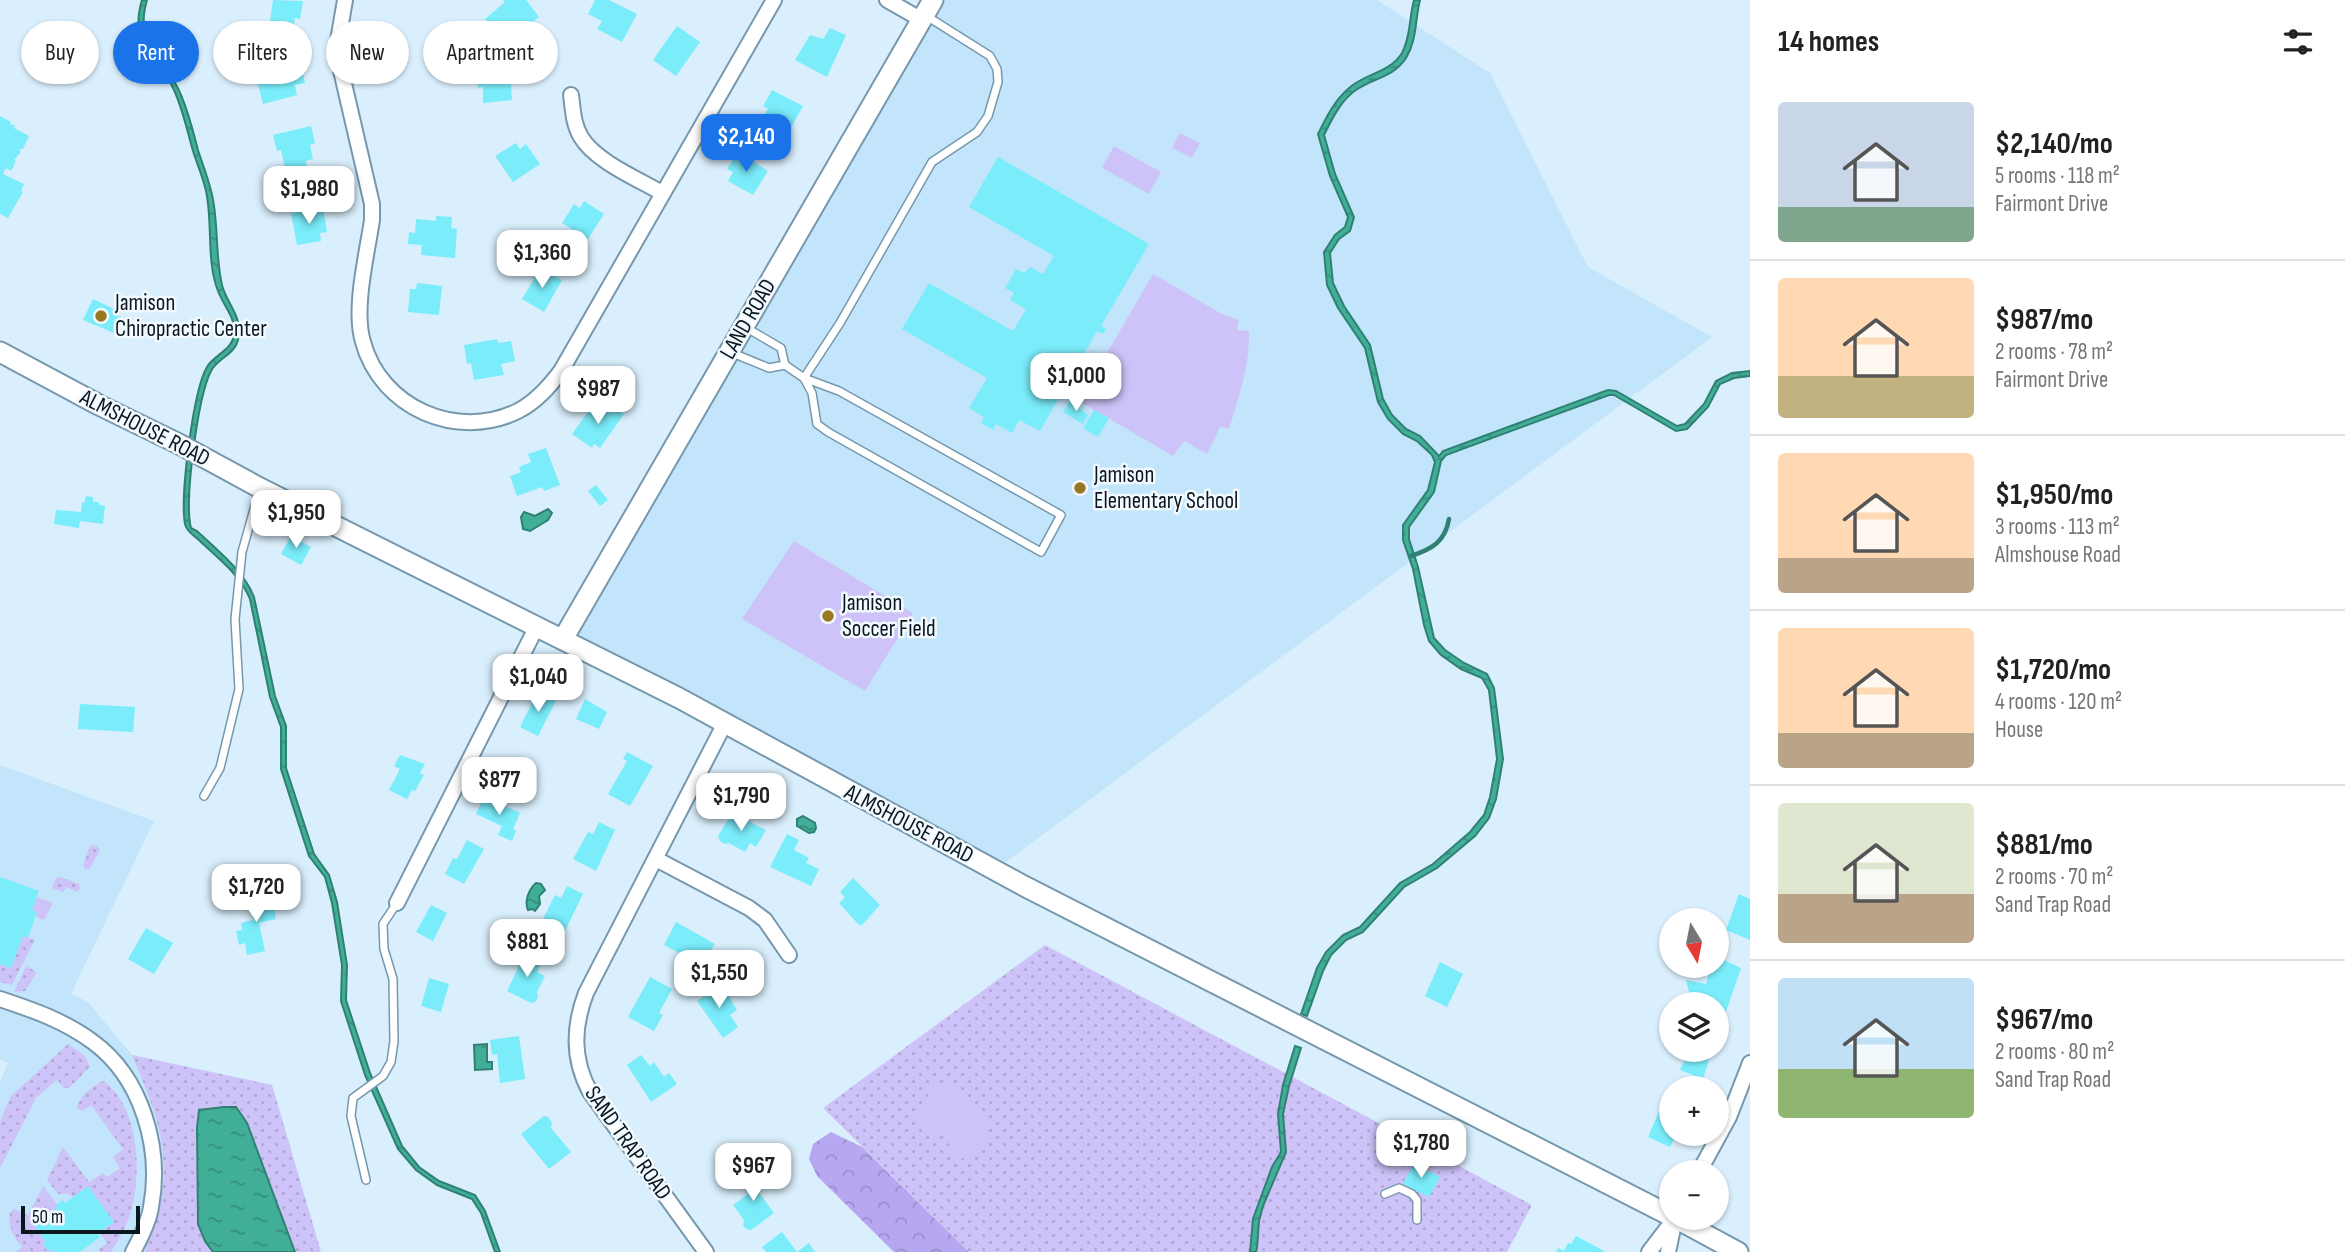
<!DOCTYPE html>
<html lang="en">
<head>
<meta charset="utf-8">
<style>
	body { margin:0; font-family:"Sofia Sans Condensed",sans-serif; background:#f6f6f6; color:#222; height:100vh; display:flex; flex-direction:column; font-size:26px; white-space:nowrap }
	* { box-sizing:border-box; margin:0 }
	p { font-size:23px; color:#767676 }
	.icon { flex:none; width:38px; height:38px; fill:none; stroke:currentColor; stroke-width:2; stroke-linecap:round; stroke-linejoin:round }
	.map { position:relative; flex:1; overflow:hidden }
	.sheet { display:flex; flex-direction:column; background:#fff; width:595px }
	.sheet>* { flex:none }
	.banner { position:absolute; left:21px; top:21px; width:665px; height:63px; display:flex; gap:14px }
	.needle { width:46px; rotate:170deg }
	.tools { position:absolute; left:1659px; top:908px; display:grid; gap:14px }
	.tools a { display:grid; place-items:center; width:70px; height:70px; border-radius:50%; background:#fff; box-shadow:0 2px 5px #0004; font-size:35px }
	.scale { position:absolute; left:21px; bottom:18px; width:119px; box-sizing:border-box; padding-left:7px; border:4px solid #09161e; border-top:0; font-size:19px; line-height:24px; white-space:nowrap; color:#09161e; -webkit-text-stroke:5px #f3faff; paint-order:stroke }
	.price { position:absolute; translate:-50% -60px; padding:0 16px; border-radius:14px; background:#fff; color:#222; font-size:23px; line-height:46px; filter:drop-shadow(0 2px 4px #0008) }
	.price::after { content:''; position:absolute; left:50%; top:42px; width:21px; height:16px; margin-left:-10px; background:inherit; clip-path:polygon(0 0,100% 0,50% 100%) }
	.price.active { background:#1a73e8; color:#fff }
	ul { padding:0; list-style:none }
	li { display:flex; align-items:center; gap:21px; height:175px; padding:0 28px }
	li+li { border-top:2px solid #e0e0e0 }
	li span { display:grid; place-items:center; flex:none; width:196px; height:140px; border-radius:7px; color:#555 }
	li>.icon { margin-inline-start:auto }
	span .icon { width:84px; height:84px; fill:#fffc; stroke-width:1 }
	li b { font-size:30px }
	h2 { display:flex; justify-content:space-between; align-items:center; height:84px; padding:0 28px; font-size:30px }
	.tag { padding:0 24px; border-radius:32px; background:#fff; box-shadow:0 2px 5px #0004; font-size:24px; line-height:63px }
	.tag.active { background:#1a73e8; color:#fff }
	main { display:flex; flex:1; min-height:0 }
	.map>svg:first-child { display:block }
	.built { fill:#c2e5fb }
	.grass { fill:url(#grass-dots) }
	.forest { fill:url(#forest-crowns) }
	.green { fill:#cec3f9 }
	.water { fill:url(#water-ripples); stroke:#308173; stroke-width:2 }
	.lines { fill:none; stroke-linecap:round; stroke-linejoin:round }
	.stream { stroke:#308173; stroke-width:4.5 }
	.building { fill:#7aecfa }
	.lane-casing { stroke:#7698ad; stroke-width:10 }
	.street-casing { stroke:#7698ad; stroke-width:18 }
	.secondary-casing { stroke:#7698ad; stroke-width:23 }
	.lane { stroke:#fff; stroke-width:7 }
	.street { stroke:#fff; stroke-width:14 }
	.secondary { stroke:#fff; stroke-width:19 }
	.poi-dot { fill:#987921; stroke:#f3faff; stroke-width:2.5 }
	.labels { text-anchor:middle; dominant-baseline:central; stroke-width:5; stroke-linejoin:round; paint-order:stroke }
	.poi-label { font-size:23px; fill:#09161e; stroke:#f3faff; text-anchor:start }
	.street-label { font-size:23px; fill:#09161e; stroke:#f3faff }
</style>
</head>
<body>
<main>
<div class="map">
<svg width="1750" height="1252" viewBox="0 0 1750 1252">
	<defs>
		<pattern id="grass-dots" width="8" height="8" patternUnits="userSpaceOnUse" patternTransform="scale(1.75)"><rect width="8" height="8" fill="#cec3f9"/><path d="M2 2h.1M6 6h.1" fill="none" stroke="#b0a7d5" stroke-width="1.8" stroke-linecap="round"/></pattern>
		<pattern id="forest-crowns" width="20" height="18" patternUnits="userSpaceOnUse" patternTransform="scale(1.75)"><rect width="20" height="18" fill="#b7a6f0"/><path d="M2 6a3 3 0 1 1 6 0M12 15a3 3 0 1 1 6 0" fill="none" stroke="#9c8ecd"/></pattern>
		<pattern id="water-ripples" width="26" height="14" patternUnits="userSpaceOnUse" patternTransform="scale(1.75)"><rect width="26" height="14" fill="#41af98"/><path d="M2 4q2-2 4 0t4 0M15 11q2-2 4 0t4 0" fill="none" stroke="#358d7b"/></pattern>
	</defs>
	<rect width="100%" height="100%" fill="#daeffd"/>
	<!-- built -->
	<g class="built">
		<polygon points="931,0 1377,0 1490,73 1588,267 1712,337 995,870 563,639"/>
		<polygon points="0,765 154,821 71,994 88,1002 132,1055 272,1085 321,1252 0,1252 0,1082 8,1063 0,1059"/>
	</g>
	<!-- grass -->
	<g class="grass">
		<polygon points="96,845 100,850 90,869 85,869 83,865 90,846"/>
		<polygon points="60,877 79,884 80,888 77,892 66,887 63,892 52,888 56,878"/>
		<polygon points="23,936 35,939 12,985 0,982 0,964 11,968"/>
		<polygon points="1045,945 1532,1205 1507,1252 969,1252 823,1108"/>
		<polygon points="26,966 35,971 36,974 25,991 14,992"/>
		<polygon points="68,1044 84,1055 90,1066 88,1069 69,1088 64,1088 57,1080 36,1098 0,1168 0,1121 11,1096"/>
		<path d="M132 1055 272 1085 321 1252H295L247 1123 199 1110 197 1128 198 1224 205 1241 213 1252H145C149 1235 158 1219 161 1201 171 1145 153 1105 132 1055Z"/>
		<path d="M104 1081C138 1107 142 1169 132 1208 128 1224 120 1238 111 1252H100L98 1250 107 1243 100 1232 114 1222 87 1187 73 1197 67 1193 58 1194 47 1180 63 1147 89 1182 103 1173 107 1177 120 1168 113 1157 123 1149 91 1105 83 1111 77 1108C78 1097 93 1085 104 1081Z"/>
		<path d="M40 1192 45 1196 48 1211 34 1225 46 1242 43 1245 48 1251 52 1249 54 1252H16L22 1247C13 1236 8 1228 10 1213L14 1209 28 1215Z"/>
	</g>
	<!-- forest -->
	<polygon class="forest" points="831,1132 862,1147 969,1252 894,1252 817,1176 809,1159 813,1144"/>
	<!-- green -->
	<g class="green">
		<polygon points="1180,133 1200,143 1192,158 1172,148"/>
		<polygon points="1114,146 1161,172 1149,194 1102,168"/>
		<path d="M1153 274 1222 314 1239 320 1237 330 1249 331C1250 364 1239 397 1229 429L1220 427 1207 454 1184 441 1173 456 1079 401Z"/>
		<polygon points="794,541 913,613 865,691 742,619"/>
		<polygon points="37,897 53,903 44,920 36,917 37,912 32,910"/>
		<path d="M949 1082C959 1083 959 1088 965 1095 974 1103 980 1110 985 1121 992 1140 983 1162 961 1158L953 1151 944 1135C938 1133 933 1133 927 1131 904 1122 926 1100 933 1088L935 1085Z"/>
		<polygon points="43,1186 57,1204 57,1208 39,1221 47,1211 45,1196 40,1192"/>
	</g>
	<!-- water -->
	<g class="water">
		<path d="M142 0H147C133 47 166 57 181 95 189 114 193 131 198 150 204 169 212 187 214 206 218 233 216 259 222 285 226 303 244 317 238 340 235 354 217 359 211 371 198 396 184 501 191 528L197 531C217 550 244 571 254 597L275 696 286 726V768L314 854 329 875 337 902 347 965 346 1000 370 1073 402 1146 419 1167 439 1181 475 1195 485 1211 500 1252H495L481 1213 472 1199 437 1185 416 1170 398 1149 365 1075 341 1001 342 965 332 903 325 877 309 856 281 769V727L270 697 250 599C241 576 219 559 202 543 196 536 187 533 185 524 180 497 193 391 207 367 214 355 232 350 234 335 236 317 224 307 218 291 206 260 213 223 206 191 203 177 197 164 193 151 187 130 183 110 174 90 158 55 128 46 142 0Z"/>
		<path d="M1414 0H1420C1415 20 1417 40 1406 58 1394 77 1373 78 1356 90 1341 100 1332 119 1324 135L1335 174 1354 217 1350 231 1339 239 1330 253 1333 283 1344 306 1370 345 1383 399 1392 415 1406 429 1420 436 1439 456 1443 451 1608 390 1616 391 1677 426 1685 424 1704 404 1716 381 1732 373 1750 371V376L1734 378 1720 384 1708 407 1687 429 1676 431 1614 395H1609L1446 455 1441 461 1434 492 1409 527V539L1418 567 1434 638 1445 650 1464 663 1487 674 1494 688 1503 759 1496 799 1489 818 1475 836 1437 868 1404 887 1363 932 1346 940 1331 955 1323 971 1307 1016 1301 1014 1317 968 1326 952 1343 935 1360 927 1400 883 1433 864 1470 832 1484 815 1490 797 1497 759 1489 690 1482 678 1461 669 1441 655 1429 641 1424 625 1413 569 1403 540V525L1428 490 1435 462 1432 455 1417 441 1403 434 1388 419 1378 402 1365 348 1338 308 1327 285 1324 252 1335 235 1345 227 1348 217 1330 176 1318 134C1326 118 1334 101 1348 89 1364 73 1389 74 1402 53 1411 36 1409 18 1414 0Z"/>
		<polygon points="548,509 552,513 548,520 530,531 523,529 521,517 524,512 535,516"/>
		<polygon points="803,816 815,823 816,828 814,832 809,833 797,826 797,819"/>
		<path d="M536 883 541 884 545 890 539 896 540 904 535 911 532 909 528 910C524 901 529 889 536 883Z"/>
		<polygon points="487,1044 487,1062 492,1062 492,1069 475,1070 474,1045"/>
		<polygon points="1295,1046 1301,1048 1289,1086 1283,1114 1286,1152 1263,1206 1259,1221 1257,1248 1256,1252 1250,1252 1253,1219 1258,1205 1272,1167 1281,1152 1278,1114 1283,1085"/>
		<polygon points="224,1107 236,1107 247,1123 295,1252 213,1252 205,1241 198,1224 197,1128 199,1110"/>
	</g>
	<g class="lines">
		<!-- stream -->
		<path class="stream" d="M1411 556C1432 549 1445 542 1449 519"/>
	</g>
	<!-- building -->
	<g class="building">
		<polygon points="273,0 303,1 300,19 295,18 294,25 270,21"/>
		<polygon points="503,0 526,0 539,17 525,28 521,23 501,39 485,19 505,2"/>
		<polygon points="595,0 609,0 637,14 622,42 597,29 602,21 588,14"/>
		<polygon points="677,26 700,42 676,76 653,60"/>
		<polygon points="830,28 846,35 827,77 795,60 810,35 823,39"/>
		<polygon points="276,59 278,65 295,61 298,75 303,74 305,83 295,85 297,95 263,104 255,73 263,71 261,63"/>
		<polygon points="505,62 506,84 511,83 512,100 483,103 483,87 478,88 477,63"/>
		<polygon points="772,90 803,106 788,133 762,119 768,109 763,106"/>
		<polygon points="0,116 11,122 10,124 15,126 14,128 29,136 23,149 19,149 21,152 14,160 16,161 11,171 6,168 3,174 24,184 21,191 23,192 8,218 0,214"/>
		<polygon points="311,126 315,143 310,145 313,159 306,161 308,172 287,177 281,150 277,151 273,135"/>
		<polygon points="516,143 520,149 526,144 540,164 513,182 495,156"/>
		<polygon points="738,152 768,171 753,195 728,181 733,172 727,169"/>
		<polygon points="998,157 1149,244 1101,326 1106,329 1103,334 1097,331 1040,431 1019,420 1012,433 996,424 993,430 981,423 984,417 969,408 987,378 902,329 929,283 1013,331 1026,309 1010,300 1014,293 1005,288 1016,269 1024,273 1030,267 1043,274 1054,256 969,207"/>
		<polygon points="584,201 604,214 588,239 562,223 574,204 580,208"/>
		<polygon points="323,208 327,232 320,233 321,241 297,245 291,213"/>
		<polygon points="436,216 452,217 451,228 457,229 455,258 421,255 422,245 408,244 409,232 415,233 416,219 436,221"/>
		<polygon points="541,267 562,280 544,312 522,299"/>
		<polygon points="417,283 442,286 439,315 408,312 410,289 416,289"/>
		<polygon points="93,299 116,310 113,314 121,317 114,333 83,320"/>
		<polygon points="497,339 498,343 511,341 515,361 501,364 504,375 474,380 471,363 467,364 464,345"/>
		<polygon points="1070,401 1088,415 1083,424 1063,412"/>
		<polygon points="606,402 624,414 600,448 594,444 592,448 572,434 591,408 598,413"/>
		<polygon points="1094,410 1109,418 1098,437 1083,428"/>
		<polygon points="546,448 560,485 544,491 542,487 517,496 510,476 521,472 519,467 531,462 528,454"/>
		<polygon points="596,485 608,500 600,506 588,491"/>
		<polygon points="86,496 93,497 93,502 99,502 99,505 105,506 103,524 80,521 79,528 54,524 56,510 81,512 82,503 84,503"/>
		<polygon points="291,536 311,547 301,565 281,554"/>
		<polygon points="538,691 556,701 538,736 520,727"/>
		<polygon points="585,699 607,712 599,729 576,719"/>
		<polygon points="80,704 135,707 133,732 78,729"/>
		<polygon points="627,752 653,766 630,806 608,794 627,761 623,759"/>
		<polygon points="400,755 425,764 420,773 424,775 415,791 412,790 407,799 389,790 400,769 394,766"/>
		<polygon points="484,796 520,813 513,829 516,831 512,841 498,835 502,826 476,814"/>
		<polygon points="732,813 766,830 756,847 750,843 745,852 729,843 725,844 720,841 718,836"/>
		<polygon points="599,822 615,830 596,871 573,859 588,832 593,834"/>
		<polygon points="787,834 799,840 794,850 809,858 806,863 819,869 811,886 770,867"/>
		<polygon points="467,840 484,849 464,884 445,874 453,858 457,859"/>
		<polygon points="0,877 39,891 32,910 37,912 28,938 23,936 11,968 0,964"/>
		<polygon points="853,878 880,905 862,925 859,925 839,903 845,897 840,892"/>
		<polygon points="567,886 583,894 563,935 541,923 555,895 561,898"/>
		<polygon points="1739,894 1750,899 1750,940 1726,930"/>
		<polygon points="272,895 276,919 259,923 265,951 247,955 245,943 239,945 236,931 242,930 241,923 253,920 249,899"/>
		<polygon points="431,905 447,913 433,941 416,932"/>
		<polygon points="676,922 715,944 706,959 700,956 697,962 664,945"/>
		<polygon points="146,928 173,943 154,974 128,959"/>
		<polygon points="526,951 543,959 537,972 545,976 537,992 538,997 535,1002 531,1003 507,991"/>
		<polygon points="1717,957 1741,968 1726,1012 1717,1009 1717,1004 1704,1004 1691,1000 1686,980 1706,984 1711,966 1717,966"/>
		<polygon points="1440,962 1463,974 1447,1007 1425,996"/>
		<polygon points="650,977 672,989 659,1013 663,1015 654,1031 628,1017"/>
		<polygon points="429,978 449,984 441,1012 421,1006"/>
		<polygon points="719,985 722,985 737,1010 730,1015 738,1027 723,1038 697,1001"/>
		<polygon points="519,1036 525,1079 500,1083 497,1054 492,1055 490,1040"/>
		<polygon points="1676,1050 1712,1050 1703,1079 1680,1070 1685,1059 1675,1054"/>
		<polygon points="641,1055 650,1066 654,1062 664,1077 669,1073 677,1084 651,1102 627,1065"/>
		<polygon points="1666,1095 1671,1098 1671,1134 1677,1134 1670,1147 1648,1137"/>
		<polygon points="544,1116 548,1117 552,1123 551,1128 571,1152 549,1169 521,1134"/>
		<polygon points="1414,1163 1440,1177 1429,1197 1403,1184"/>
		<polygon points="755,1171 765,1184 757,1190 774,1213 751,1230 746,1229 743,1225 744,1220 733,1205 748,1194 739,1182"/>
		<polygon points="88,1186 114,1222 97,1234 100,1237 80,1252 54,1252 52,1249 48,1251 43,1244 46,1242 34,1225 57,1208 55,1206 63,1200 65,1203"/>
		<polygon points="782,1232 797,1252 809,1243 815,1252 766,1252 762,1247"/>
		<polygon points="1576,1236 1595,1246 1605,1252 1556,1252 1558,1248 1564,1251 1568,1243 1571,1244"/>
	</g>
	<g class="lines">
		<defs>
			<g id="lane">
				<polyline points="745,327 781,348 785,365 804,378 839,391 1061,515 1041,552 828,432 817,424 812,393 804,378"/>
				<polyline points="730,352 769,368 785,365"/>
				<polyline points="804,378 840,323 932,162 977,132 988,116 998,82 997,69 990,56 925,15"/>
				<polyline points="204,796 220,768 239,689 235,619 242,552 260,488"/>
				<polyline points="366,1180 351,1116 353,1098 383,1076 391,1062 394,1041 393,979 384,949 383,924 397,903"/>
				<polyline points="1385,1194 1399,1188 1412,1194 1417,1200 1417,1220"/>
			</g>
			<g id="street">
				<path d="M345 0 338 41 339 62 372 204V220C367 254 353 309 363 342 381 408 457 441 518 411 536 402 549 387 561 371L774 0"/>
				<polyline points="887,0 922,20"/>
				<path d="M571 95C573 109 573 124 581 137 595 161 638 179 662 193"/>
				<polyline points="656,859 749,908 765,920 789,955"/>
				<polyline points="397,903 537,626"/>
				<path d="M0 999C33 1010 65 1021 93 1042 142 1078 162 1148 151 1207 149 1222 140 1239 133 1252"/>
				<polyline points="1699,1172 1729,1117 1750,1063"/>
				<path d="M706 1252 590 1092C572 1059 573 1027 586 993L725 723"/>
				<polyline points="1649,1252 1675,1218"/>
				<polyline points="1668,1252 1675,1219"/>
			</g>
			<g id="secondary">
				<polyline points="0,352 99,405 181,445 260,488 679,698 1024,886 1671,1216"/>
				<polyline points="563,639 933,0"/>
				<polyline points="1675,1218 1738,1252"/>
			</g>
		</defs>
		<!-- lane casing -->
		<use href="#lane" class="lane-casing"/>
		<!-- street casing -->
		<use href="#street" class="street-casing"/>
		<!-- secondary casing -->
		<use href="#secondary" class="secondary-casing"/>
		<!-- lane -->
		<use href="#lane" class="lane"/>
		<!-- street -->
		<use href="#street" class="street"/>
		<!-- secondary -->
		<use href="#secondary" class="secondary"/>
	</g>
	<!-- markers -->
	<g class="poi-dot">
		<circle cx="101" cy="316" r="7"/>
		<circle cx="1080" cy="488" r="7"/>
		<circle cx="828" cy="616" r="7"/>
	</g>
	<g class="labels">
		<!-- poi labels -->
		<g class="poi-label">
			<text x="115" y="303">Jamison<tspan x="115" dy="26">Chiropractic Center</tspan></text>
			<text x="1094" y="475">Jamison<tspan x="1094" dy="26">Elementary School</tspan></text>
			<text x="842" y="603">Jamison<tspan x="842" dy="26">Soccer Field</tspan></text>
		</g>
		<!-- street labels -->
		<g class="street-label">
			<text transform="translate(748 319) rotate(-60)">LAND ROAD</text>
			<text transform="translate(145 428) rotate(27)">ALMSHOUSE ROAD</text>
			<text transform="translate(909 824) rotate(28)">ALMSHOUSE ROAD</text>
			<text transform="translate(628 1143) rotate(55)">SAND TRAP ROAD</text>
		</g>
	</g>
</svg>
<div class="tools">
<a><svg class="needle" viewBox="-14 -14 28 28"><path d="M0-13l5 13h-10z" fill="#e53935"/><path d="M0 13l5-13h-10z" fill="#767676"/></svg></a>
<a><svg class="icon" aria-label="layers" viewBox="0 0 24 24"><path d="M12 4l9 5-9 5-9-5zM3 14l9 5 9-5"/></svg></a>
<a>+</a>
<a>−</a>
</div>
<div class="scale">50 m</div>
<b class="price active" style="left:746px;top:174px">$2,140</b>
<b class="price" style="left:309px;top:226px">$1,980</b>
<b class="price" style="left:542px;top:290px">$1,360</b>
<b class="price" style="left:1076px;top:413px">$1,000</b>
<b class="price" style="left:598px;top:426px">$987</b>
<b class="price" style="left:296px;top:550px">$1,950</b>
<b class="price" style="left:538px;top:714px">$1,040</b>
<b class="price" style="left:499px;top:817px">$877</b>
<b class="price" style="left:741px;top:833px">$1,790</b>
<b class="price" style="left:256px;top:924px">$1,720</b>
<b class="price" style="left:527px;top:979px">$881</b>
<b class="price" style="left:719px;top:1010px">$1,550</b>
<b class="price" style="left:1421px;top:1180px">$1,780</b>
<b class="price" style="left:753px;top:1203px">$967</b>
<div class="banner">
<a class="tag">Buy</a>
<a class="tag active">Rent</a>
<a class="tag">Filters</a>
<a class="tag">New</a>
<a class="tag">Apartment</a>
</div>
</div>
<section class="sheet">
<h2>14 homes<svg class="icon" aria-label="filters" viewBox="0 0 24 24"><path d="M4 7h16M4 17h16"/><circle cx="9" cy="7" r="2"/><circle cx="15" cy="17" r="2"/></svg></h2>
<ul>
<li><span style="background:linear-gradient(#c9d6e8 75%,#7fa58c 0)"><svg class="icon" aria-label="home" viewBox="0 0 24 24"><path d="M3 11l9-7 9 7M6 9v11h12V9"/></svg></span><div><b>$2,140/mo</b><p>5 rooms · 118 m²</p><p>Fairmont Drive</p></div></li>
<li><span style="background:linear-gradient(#ffd9b3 70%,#c2b280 0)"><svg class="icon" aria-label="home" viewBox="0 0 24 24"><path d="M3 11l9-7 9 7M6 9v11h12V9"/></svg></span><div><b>$987/mo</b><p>2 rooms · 78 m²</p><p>Fairmont Drive</p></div></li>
<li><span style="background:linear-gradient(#ffd9b3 75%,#b9a48a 0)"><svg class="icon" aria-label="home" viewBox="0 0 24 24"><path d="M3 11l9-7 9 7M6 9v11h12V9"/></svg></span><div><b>$1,950/mo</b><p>3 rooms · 113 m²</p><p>Almshouse Road</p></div></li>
<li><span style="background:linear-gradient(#ffd9b3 75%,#b9a48a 0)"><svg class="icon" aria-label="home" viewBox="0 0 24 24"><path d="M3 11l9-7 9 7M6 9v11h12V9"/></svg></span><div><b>$1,720/mo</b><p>4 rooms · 120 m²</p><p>House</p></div></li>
<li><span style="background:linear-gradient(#dfe7d0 65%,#b9a48a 0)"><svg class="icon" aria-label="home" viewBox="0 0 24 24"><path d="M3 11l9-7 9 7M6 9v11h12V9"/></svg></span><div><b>$881/mo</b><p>2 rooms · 70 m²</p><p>Sand Trap Road</p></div></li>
<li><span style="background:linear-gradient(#bfe0f5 65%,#8fb573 0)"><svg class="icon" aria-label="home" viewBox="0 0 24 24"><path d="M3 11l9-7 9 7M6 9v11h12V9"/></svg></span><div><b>$967/mo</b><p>2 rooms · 80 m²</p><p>Sand Trap Road</p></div></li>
</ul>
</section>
</main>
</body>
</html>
